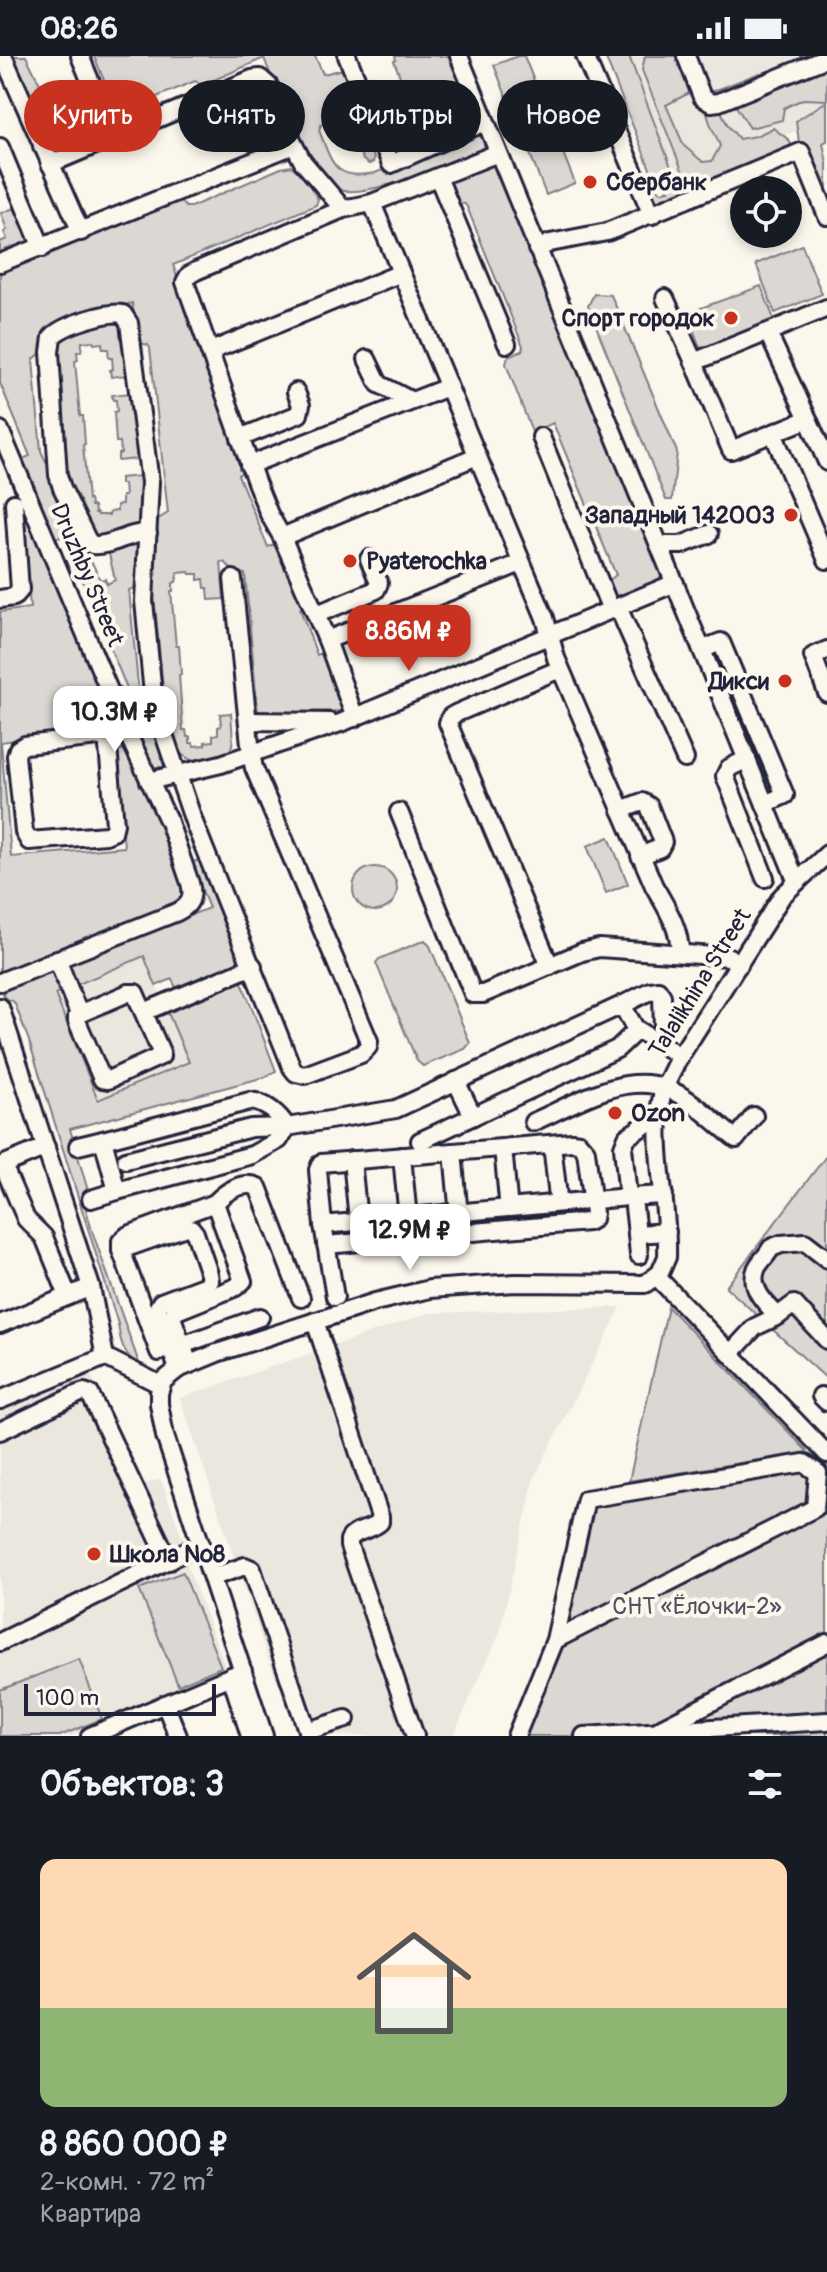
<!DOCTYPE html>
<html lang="ru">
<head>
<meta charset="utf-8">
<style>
	body { margin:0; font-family:Pangolin,sans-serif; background:#242831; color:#f1f3f6; height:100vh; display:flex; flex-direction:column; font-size:30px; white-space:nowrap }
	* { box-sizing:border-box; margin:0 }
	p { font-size:26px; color:#9ea1a6 }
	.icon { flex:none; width:44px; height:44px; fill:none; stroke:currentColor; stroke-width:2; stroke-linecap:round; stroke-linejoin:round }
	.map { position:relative; height:1680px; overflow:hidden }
	.side { display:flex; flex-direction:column; background:#171b24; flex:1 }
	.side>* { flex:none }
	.hud { position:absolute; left:24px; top:24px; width:780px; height:72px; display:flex; gap:16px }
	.buttons { position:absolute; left:730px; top:120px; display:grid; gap:16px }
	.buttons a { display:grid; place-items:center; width:72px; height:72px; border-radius:50%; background:#171b24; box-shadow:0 4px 12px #0003; font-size:40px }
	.scale { position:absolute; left:24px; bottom:20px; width:192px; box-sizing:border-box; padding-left:8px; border:4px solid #22223b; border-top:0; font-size:22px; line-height:28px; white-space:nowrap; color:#22223b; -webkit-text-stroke:6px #fbf7ec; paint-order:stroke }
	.price { position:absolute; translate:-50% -68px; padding:0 18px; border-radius:16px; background:#fff; color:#222; font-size:26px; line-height:52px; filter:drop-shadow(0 2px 4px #0008) }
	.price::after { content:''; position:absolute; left:50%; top:48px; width:24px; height:18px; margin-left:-12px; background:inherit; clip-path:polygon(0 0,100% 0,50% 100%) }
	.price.selected { background:#c8321e; color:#fff }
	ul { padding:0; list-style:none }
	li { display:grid; align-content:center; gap:16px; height:424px; padding:0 40px }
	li+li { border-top:2px solid #363941 }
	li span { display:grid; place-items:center; height:248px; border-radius:16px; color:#555 }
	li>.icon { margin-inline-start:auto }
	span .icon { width:144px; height:144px; fill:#fffc; stroke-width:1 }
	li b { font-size:34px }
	h2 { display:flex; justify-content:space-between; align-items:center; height:96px; padding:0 40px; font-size:34px }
	.tag { padding:0 28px; border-radius:36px; background:#171b24; box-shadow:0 4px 12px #0003; font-size:28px; line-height:72px }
	.tag.selected { background:#c8321e; color:#fff }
	.status { display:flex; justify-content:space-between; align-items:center; height:56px; padding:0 40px; background:#171b24; direction:ltr }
	.status svg { height:22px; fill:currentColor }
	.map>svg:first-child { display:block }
	.built { fill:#ebe7df }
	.green { fill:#dbd8d3; stroke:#7e7d87; stroke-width:2 }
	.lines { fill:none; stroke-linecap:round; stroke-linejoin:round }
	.minor-casing { stroke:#22223b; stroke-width:22 }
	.minor { stroke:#fbf7ec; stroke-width:16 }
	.poi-dot { fill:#c8321e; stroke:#fbf7ec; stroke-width:3 }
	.labels { text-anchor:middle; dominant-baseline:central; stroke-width:8; stroke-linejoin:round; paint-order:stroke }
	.poi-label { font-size:24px; font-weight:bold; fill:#22223b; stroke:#fbf7ec; text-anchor:start }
	.street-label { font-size:24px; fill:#22223b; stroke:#fbf7ec }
	.park-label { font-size:24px; fill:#505061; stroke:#fbf7ec }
</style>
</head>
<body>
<div class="status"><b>08:26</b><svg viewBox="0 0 49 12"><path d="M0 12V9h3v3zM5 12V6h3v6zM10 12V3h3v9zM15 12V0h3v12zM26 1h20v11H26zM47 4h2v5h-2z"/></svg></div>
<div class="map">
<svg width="827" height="1680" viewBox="0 0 827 1680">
	<rect width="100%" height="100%" fill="#fbf7ec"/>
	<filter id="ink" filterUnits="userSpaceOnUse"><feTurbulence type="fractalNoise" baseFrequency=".0125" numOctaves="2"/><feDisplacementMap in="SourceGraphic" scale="16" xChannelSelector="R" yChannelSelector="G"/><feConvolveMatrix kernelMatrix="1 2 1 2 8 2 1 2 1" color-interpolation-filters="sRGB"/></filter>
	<g filter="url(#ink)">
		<!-- built -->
		<g class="built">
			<polygon points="610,0 827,0 827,62 662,130"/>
			<polygon points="144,900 190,1006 97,1044 55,938"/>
			<polygon points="621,1251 534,1422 499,1579 453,1680 298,1680 268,1602 180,1342 429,1257"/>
			<polygon points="89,1315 144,1428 161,1423 189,1500 185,1503 226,1613 142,1646 143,1651 71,1680 0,1680 0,1353"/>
		</g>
		<!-- green -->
		<g class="green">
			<polygon points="9,0 26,0 40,28 38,30 46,48 48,48 54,61 75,53 73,45 87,40 95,60 52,78 43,74"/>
			<path d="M94 0H315L323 18 344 13 360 49 356 60 374 102 373 106 369 108 363 104 344 62H337L321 69 319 74C332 107 334 125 375 117L471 79 481 80 486 89 483 94 471 100C441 111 368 142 339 134 332 132 324 127 319 121 294 86 280 42 264 2L205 28H200L195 25 130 52 131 61 123 66 119 61Z"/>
			<path d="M395 0H450L470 55C465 73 428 84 410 91H404L400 82 424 72 410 45 413 43 404 22 401 23 394 5 396 4Z"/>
			<polygon points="518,0 524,0 575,127 546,139 522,77 538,71 528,44 510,50 494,9"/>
			<path d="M605 0H629L671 111 686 124 642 14 645 0H680L695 34 666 49 684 90 703 106 712 105 720 90C715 76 707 66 707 52L720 53 728 70 739 83 756 80 773 72 789 84 794 95 655 153 646 132 651 127 661 136 669 134 652 118Z"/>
			<polygon points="800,0 827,0 827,44 803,43 784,52 782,64 750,72 734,47 706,38 757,18 801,8"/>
			<polygon points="827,45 827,85 823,87 827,107 827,149 799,86 796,65"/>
			<polygon points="494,107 534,208 664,516 661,526 618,544 615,543 607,526 616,519 553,367 532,376 506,308 508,301 522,295 523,290 467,151 465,148 456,147 448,126"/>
			<path d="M291 110C302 117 311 132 318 143L316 149 173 209 246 417H241L238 419 268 491 280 486 305 548 300 553 317 599 325 596 345 653 340 655 258 657 245 518 234 517 226 507 221 506 224 543 209 544 208 532H205L204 523 198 524V518H190L189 516 178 517 176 526 173 527V535H171L176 590H179L181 618 179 619 183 674H186L187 681H190V687H193L194 690 205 689V686L213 685V679L218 678V671L221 670 220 658 231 657C234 699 237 697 196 707L181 698 166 665 153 528 155 465 168 457 150 292 148 289 140 287 132 247 47 271 44 294 33 304 41 395 100 524 105 523 107 528 115 524 109 498 110 493 138 486 140 489 138 530 136 532 129 534 141 661 150 662 166 708 164 711H152L148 707 129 661 137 657 65 482 53 481 20 404 30 400 0 327V214L178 144 186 151H191L281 112Z"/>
			<polygon points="14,152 27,179 28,186 0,199 0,186 7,183 4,176 7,174 1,157"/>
			<polygon points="802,189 822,238 775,257 756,208"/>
			<polygon points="761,230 775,266 701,294 687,257"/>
			<polygon points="594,238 611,239 677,396 672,444 666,444 588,250"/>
			<polygon points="116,263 121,268 128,319 111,321 110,314 113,313 112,302 109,302 108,293 103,293 102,287 94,288 93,285 82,286 81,296 77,296 78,304 75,305 80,360 83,360 85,388 83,389 88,444 90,444 91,450 94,450 95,457 97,457 98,459 109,459 110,456 117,455 117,449 122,448 122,440 125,440 124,428 120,428 120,422 140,420 142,458 139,469 96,484 66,424 57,288 62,278"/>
			<polygon points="130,337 137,403 118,405 118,398 121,397 120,386 116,386 114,356 117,355 116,344 113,344 112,339"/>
			<polygon points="27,463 29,463 113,662 108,668 97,672 1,686 11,801 124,791 116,698 118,694 129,693 163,772 185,839 179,847 0,918 0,556 30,552 23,464"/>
			<polygon points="609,781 628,828 606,837 587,790"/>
			<polygon points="200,803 240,901 234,911 177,934 172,923 156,930 144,900 74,930 67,912 69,907 209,852 192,810 192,807"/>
			<circle cx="375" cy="833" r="22"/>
			<polygon points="425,884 430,890 470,987 465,993 423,1010 417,1005 376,907 379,903"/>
			<path d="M50 914 54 917 63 934 55 938 98 1044 189 1006 166 952 240 921 276 1015 265 1021 70 1073 88 1135 85 1139 88 1152 86 1153 92 1175 140 1310C124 1300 120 1286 118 1268L29 985 15 948 13 945 6 943 3 938 6 933Z"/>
			<polygon points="827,1099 827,1323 726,1231"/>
			<polygon points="668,1251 807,1395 807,1396 629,1425"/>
			<polygon points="809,1400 827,1409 827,1680 506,1680 553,1567 591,1436"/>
			<polygon points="183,1516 221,1611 178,1629 139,1533"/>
			<polygon points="79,1603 102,1663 60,1680 0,1680 0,1634"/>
		</g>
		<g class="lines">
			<defs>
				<g id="minor">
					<polyline points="3,0 81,176"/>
					<polyline points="80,0 106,63 116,80"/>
					<polyline points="347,0 391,108 485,66"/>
					<polyline points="459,0 796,824"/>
					<polyline points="585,0 652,159"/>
					<polyline points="686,0 702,41 711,47 719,46 827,2"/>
					<polyline points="42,90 106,63"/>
					<polyline points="0,91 42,192"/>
					<polyline points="50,108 252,23 260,22 269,30 294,89 303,106 343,153"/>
					<polyline points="438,121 507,288"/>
					<path d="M372 147 545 562 556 602 654 830C666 851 680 872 680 897"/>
					<polyline points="537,193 550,187 607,176 801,96 827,160"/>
					<polyline points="0,207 294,89"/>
					<polyline points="665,242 694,306"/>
					<polyline points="768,277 808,363 731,394 694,306 827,252"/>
					<polyline points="211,295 401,217"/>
					<polyline points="367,303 379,328 412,345"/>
					<polyline points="808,363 827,406"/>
					<path d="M0 374 124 670 169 766 190 827C194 841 190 850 177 856L0 926"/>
					<polyline points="773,377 827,504"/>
					<polyline points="541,381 611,554"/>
					<polyline points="240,382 299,358 301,349 296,336"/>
					<polyline points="477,400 282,481 269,458 256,426 185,226 189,219 196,215 343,153 372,147 498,97"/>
					<polyline points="249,409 448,331"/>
					<path d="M148 477C128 476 112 491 92 489L87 483 62 432 58 419 50 296 52 281C62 269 108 255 123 258L129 267 150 426 144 545 154 649 195 769 292 1012 296 1017 305 1019 361 998 368 991 369 985 254 712 251 698 233 523"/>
					<polyline points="282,481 327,584"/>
					<polyline points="660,489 681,489 709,478"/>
					<polyline points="0,543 14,541 20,534 14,447"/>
					<polyline points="618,551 685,703"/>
					<polyline points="317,558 376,534 379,527 369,503"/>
					<polyline points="703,593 721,586 785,739 765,748"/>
					<polyline points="827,594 813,600 827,637"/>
					<polyline points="355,662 327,584 521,507"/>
					<polyline points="248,665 330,666"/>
					<polyline points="107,680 115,768 113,776 106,779 29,785 24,776 16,700 18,693 25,689 107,680 124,670"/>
					<polyline points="747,703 729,712 725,720 765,822"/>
					<polyline points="149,725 221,708 343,666 675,527"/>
					<polyline points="621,754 642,746 649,750 663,786 660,792 640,800"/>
					<polyline points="399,756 473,938 483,938 582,896 599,892 729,901 739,909"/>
					<polyline points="57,903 79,958 77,960 77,965 102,1023 108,1024 161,1000 161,996 135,937 128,937 79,958"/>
					<polyline points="550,910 448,667 450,661 457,657 560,613"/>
					<polyline points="622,949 650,935 658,934 662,940 663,972"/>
					<polyline points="0,951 91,1231 105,1301"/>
					<polyline points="144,956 253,910"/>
					<polyline points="456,1025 473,1060"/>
					<polyline points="660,1059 627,1081 623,1091 628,1141 664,1139"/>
					<path d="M533 1066C571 1050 622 1016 665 1032 691 1041 714 1066 736 1083L754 1060"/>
					<path d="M287 1071C279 1058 266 1047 250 1045L103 1084 117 1135 252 1099 279 1084 287 1071 396 1053 622 949 635 972 680 1000"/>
					<polyline points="420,1085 617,993 637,974"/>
					<polyline points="552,1088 558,1141"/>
					<polyline points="78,1090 103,1084"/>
					<polyline points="503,1092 508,1144"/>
					<polyline points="453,1096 458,1149"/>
					<polyline points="402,1100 407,1152"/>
					<polyline points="126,1104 251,1072 287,1071"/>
					<polyline points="352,1104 357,1154"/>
					<polyline points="3,1109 26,1163 44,1181 68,1240"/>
					<polyline points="0,1110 46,1091"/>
					<polyline points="91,1143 117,1135"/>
					<path d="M215 1147C225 1136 243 1124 258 1131L301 1242"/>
					<polyline points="634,1151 637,1178 667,1176"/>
					<polyline points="323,1169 628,1141"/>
					<polyline points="637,1178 639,1199"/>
					<polyline points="326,1189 588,1166 593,1163 594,1157 586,1095 579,1087 572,1086 321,1107 318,1114 323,1169 335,1241"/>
					<polyline points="121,1194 186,1171 191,1172 195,1177 209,1218 210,1225 206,1229 161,1246 157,1253 178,1313"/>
					<path d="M827 1203 805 1186 781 1188 771 1192C767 1200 758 1207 756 1214 749 1233 767 1249 778 1260L794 1248 827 1284"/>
					<polyline points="657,1221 827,1398"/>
					<path d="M315 1265 380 1461V1466C371 1475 355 1473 349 1484V1490L415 1680"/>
					<polyline points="0,1268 91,1231"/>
					<polyline points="182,1289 260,1261"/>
					<polyline points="159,1296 121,1194 121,1185 128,1179 215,1147 243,1225 236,1231 174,1256 173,1264 189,1308"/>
					<polyline points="730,1298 755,1271 778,1260"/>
					<polyline points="821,1340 827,1346"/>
					<polyline points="0,1344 105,1301 161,1329"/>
					<polyline points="0,1375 78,1338 84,1336 90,1338 169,1505"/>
					<polyline points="213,1521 245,1510 252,1513 309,1680"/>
					<polyline points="0,1586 201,1488"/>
					<polyline points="231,1620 250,1680"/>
					<polyline points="165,1648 178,1680"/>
					<polyline points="661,1672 827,1587"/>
					<polyline points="307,1675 346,1663"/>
					<polyline points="90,1680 243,1615"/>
					<path d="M264 1680 165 1380 159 1348V1337L163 1325 178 1313 217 1297 375 1246 430 1233 515 1227 645 1228 660 1217 667 1201C669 1152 651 1086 662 1040 666 1026 673 1013 680 1000L782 840 827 798"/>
					<polyline points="516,1680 555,1584 586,1443 804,1407 818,1417 815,1452 555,1584"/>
					<polyline points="584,1680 827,1665"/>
				</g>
			</defs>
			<!-- minor casing -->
			<use href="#minor" class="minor-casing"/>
			<!-- minor -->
			<use href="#minor" class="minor"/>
		</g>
	</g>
	<!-- markers -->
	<g class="poi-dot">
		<circle cx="590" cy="126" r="8"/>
		<circle cx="731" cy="262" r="8"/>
		<circle cx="791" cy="459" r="8"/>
		<circle cx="350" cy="505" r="8"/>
		<circle cx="785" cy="625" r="8"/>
		<circle cx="615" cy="1057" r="8"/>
		<circle cx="94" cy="1498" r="8"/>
	</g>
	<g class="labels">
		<!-- poi labels -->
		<g class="poi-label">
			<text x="606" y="126">Сбербанк</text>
			<text x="715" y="262" text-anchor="end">Спорт городок</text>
			<text x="775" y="459" text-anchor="end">Западный 142003</text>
			<text x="366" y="505">Pyaterochka</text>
			<text x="769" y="625" text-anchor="end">Дикси</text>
			<text x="631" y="1057">Ozon</text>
			<text x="110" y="1498">Школа №8</text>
		</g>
		<!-- street labels -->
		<g class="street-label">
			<text transform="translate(87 519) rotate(67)">Druzhby Street</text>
			<text transform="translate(700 927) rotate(-58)">Talalikhina Street</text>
		</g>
		<!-- park labels -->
		<g class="park-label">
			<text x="697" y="1550">СНТ «Ёлочки-2»</text>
		</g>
	</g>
</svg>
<div class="buttons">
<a><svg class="icon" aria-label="locate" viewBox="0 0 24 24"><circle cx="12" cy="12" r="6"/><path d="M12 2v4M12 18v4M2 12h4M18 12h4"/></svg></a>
</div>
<div class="scale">100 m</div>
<b class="price selected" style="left:409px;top:617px">8.86M ₽</b>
<b class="price" style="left:115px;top:698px">10.3M ₽</b>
<b class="price" style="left:410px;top:1216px">12.9M ₽</b>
<div class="hud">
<a class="tag selected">Купить</a>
<a class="tag">Снять</a>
<a class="tag">Фильтры</a>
<a class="tag">Новое</a>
</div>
</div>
<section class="side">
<h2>Объектов: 3<svg class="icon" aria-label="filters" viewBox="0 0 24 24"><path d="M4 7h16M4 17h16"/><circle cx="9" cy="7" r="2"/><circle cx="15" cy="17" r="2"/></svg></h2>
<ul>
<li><span style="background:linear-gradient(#ffd9b3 60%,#8fb573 0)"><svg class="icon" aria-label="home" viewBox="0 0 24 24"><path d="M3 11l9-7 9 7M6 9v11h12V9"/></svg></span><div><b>8 860 000 ₽</b><p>2-комн. · 72 m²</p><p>Квартира</p></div></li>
</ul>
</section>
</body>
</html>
